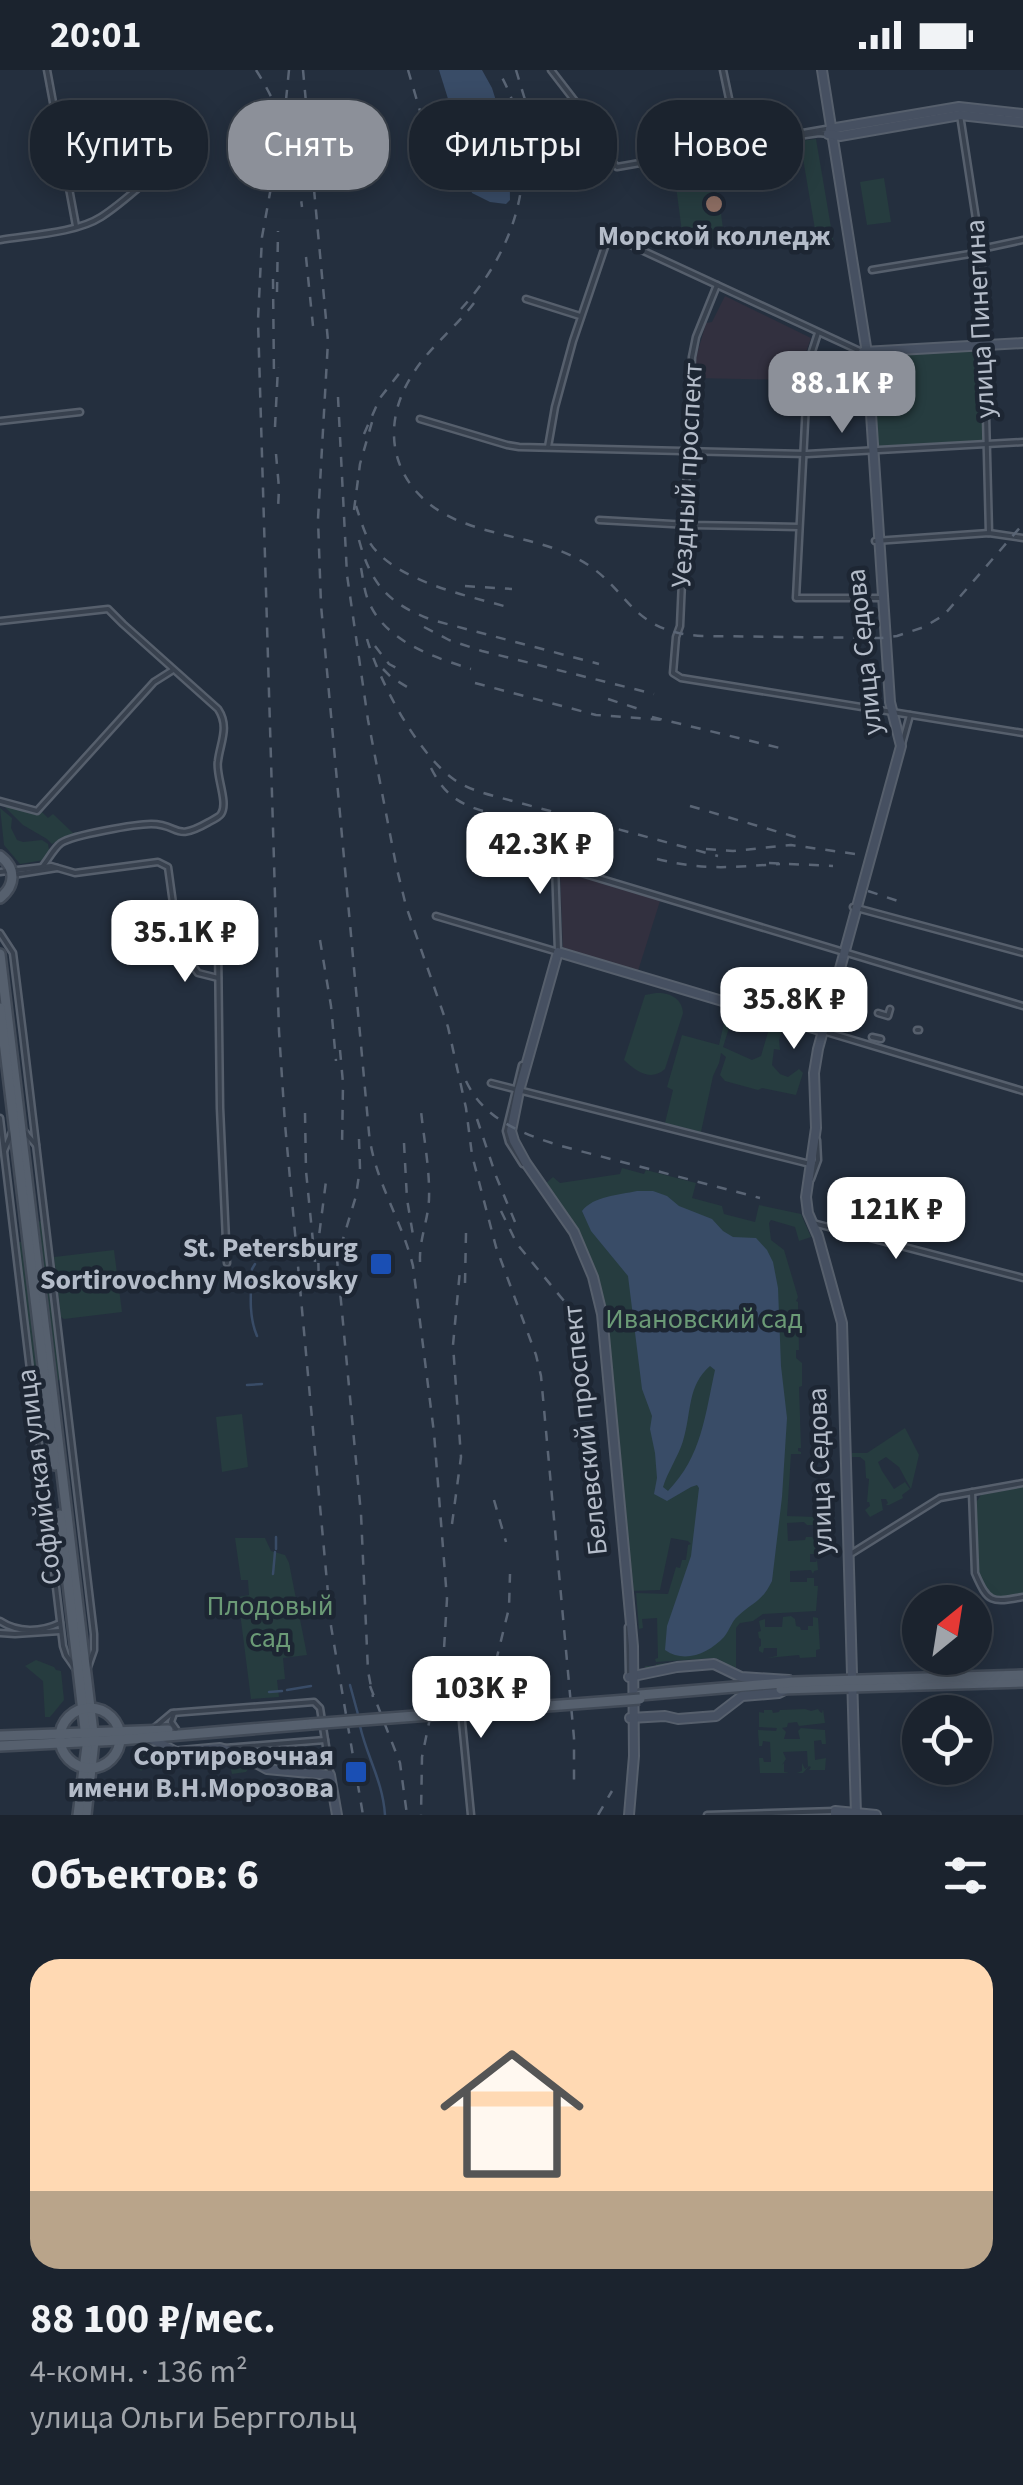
<!DOCTYPE html>
<html lang="ru">
<head>
<meta charset="utf-8">
<style>
	body { margin:0; font-family:"Source Sans 3",sans-serif; background:#242b36; color:#f1f3f6; height:100vh; display:flex; flex-direction:column; font-size:38px; white-space:nowrap }
	* { box-sizing:border-box; margin:0 }
	p { font-size:32px; color:#a0a4aa }
	.icon { flex:none; width:55px; height:55px; fill:none; stroke:currentColor; stroke-width:2; stroke-linecap:round; stroke-linejoin:round }
	.map { position:relative; height:1745px; overflow:hidden }
	.details { display:flex; flex-direction:column; background:#1b232e; flex:1 }
	.details>* { flex:none }
	.guide { position:absolute; left:30px; top:30px; width:965px; height:90px; display:flex; gap:20px }
	.needle { width:65px; rotate:30deg }
	.controls { position:absolute; left:902px; top:1515px; display:grid; gap:20px }
	.controls a { display:grid; place-items:center; width:90px; height:90px; border-radius:50%; background:#1b232e; box-shadow:0 5px 25px #0003,0 0 0 2px #39404a; font-size:50px }
	.price { position:absolute; translate:-50% -85px; padding:0 22px; border-radius:20px; background:#fff; color:#222; font-size:32px; line-height:65px; filter:drop-shadow(0 2px 5px #0008) }
	.price::after { content:''; position:absolute; left:50%; top:60px; width:30px; height:22px; margin-left:-15px; background:inherit; clip-path:polygon(0 0,100% 0,50% 100%) }
	.price.current { background:#8c9099; color:#fff }
	ul { padding:0; list-style:none }
	li { display:grid; align-content:center; gap:20px; height:530px; padding:0 30px }
	li span { display:grid; place-items:center; height:310px; border-radius:30px; color:#555 }
	li>.icon { margin-inline-start:auto }
	span .icon { width:180px; height:180px; fill:#fffc; stroke-width:1 }
	li b { font-size:42px }
	h2 { display:flex; justify-content:space-between; align-items:center; height:120px; padding:0 30px; font-size:42px }
	.chip { padding:0 35px; border-radius:40px; background:#1b232e; box-shadow:0 5px 25px #0003,0 0 0 2px #39404a; font-size:35px; line-height:90px }
	.chip.current { background:#8c9099; color:#fff }
	.status { display:flex; justify-content:space-between; align-items:center; height:70px; padding:0 50px; background:#1b232e; direction:ltr }
	.status svg { height:28px; fill:currentColor }
	.map>svg:first-child { display:block }
	.medical { fill:#32303f }
	.green { fill:#263c3f }
	.water { fill:#394c67; fill-rule:evenodd }
	.lines { fill:none; stroke-linecap:round; stroke-linejoin:round }
	.stream { stroke:#394c67; stroke-width:2.5 }
	.street-casing { stroke:#565f6c; stroke-width:9 }
	.secondary-casing { stroke:#565f6c; stroke-width:12 }
	.primary-casing { stroke:#414a57; stroke-width:14 }
	.street { stroke:#38414e; stroke-width:4 }
	.secondary { stroke:#465061; stroke-width:8 }
	.primary { stroke:#56606e; stroke-width:9 }
	.rail { stroke:#5a6575; stroke-width:2.5; stroke-dasharray:10 10; stroke-linecap:butt }
	.primary-bridge-casing { stroke:#414a57; stroke-width:14; stroke-linecap:butt }
	.primary-bridge { stroke:#56606e; stroke-width:9 }
	.education-dot { fill:#8d6e63; stroke:#1d2633; stroke-width:4 }
	.transit-dot { fill:#1a4fb4; stroke:#1d2633; stroke-width:4 }
	.labels { text-anchor:middle; dominant-baseline:central; stroke-width:9; stroke-linejoin:round; paint-order:stroke }
	.poi-label { font-size:28px; font-weight:bold; fill:#b4bcc9; stroke:#1d2633; text-anchor:end }
	.street-label { font-size:28px; fill:#b4bcc9; stroke:#1d2633 }
	.park-label { font-size:28px; fill:#6b9a76; stroke:#1d2633 }
</style>
</head>
<body>
<div class="status"><b>20:01</b><svg viewBox="0 0 49 12"><path d="M0 12V9h3v3zM5 12V6h3v6zM10 12V3h3v9zM15 12V0h3v12zM26 1h20v11H26zM47 4h2v5h-2z"/></svg></div>
<div class="map">
<svg width="1023" height="1745" viewBox="0 0 1023 1745">
	<rect width="100%" height="100%" fill="#242f3e"/>
	<!-- medical -->
	<g class="medical">
		<polygon points="725,226 811,268 802,294 793,310 694,308 694,300 697,299 695,291 706,253 712,252"/>
		<polygon points="560,801 660,831 638,901 563,880"/>
	</g>
	<!-- green -->
	<g class="green">
		<polygon points="816,69 834,175 818,177 800,71"/>
		<polygon points="715,95 724,167 717,175 703,178 683,165 682,162 674,101"/>
		<polygon points="884,108 891,152 867,155 860,112"/>
		<polygon points="981,280 984,371 877,378 872,291 877,286"/>
		<polygon points="4,736 37,745 41,741 48,748 53,744 73,763 76,762 79,764 61,768 52,774 47,769 23,755"/>
		<polygon points="0,738 12,748 11,758 17,770 23,772 42,770 48,774 49,780 44,790 20,794 4,775"/>
		<path d="M656 923C669 922 682 928 683 943L665 999C650 1012 636 1001 624 990L645 925Z"/>
		<polygon points="727,940 729,941 729,958 723,977 752,990 761,986 771,952 784,955 779,970 780,980 774,979 772,995 780,1004 788,1007 799,999 803,1003 796,1025 762,1018 758,1020 725,1011 720,1005 726,987 721,983 719,993 713,1006 701,1062 665,1053 673,1020 667,1017 682,965 719,975"/>
		<path d="M622 1098 644 1104 646 1100 696 1113 692 1128 722 1136 724 1144 755 1152 759 1135 801 1144 811 1167 799 1171 795 1157 771 1150 769 1153 771 1170 784 1180 798 1227 796 1231 798 1232 799 1280H796V1288L802 1293V1316L799 1317 801 1378H798V1381L801 1382V1384H791L787 1446 816 1447 815 1455H807L804 1452 787 1453 788 1471 805 1470 806 1467H812L817 1473V1486L816 1484H810V1492H816L817 1490 818 1500 814 1501 813 1504 811 1500 790 1501V1512H807V1508H814V1516H818L816 1541 763 1544 753 1551 740 1553 736 1558V1601L720 1593 657 1599 656 1597V1600L646 1601 645 1596H656V1594L715 1589 723 1591 715 1588 656 1592 655 1589 658 1588 657 1548 642 1549 643 1558 639 1559 636 1523 668 1524 676 1497 680 1498 682 1490H686L688 1475 691 1474 688 1471 671 1468 660 1520 631 1521 603 1232C593 1187 572 1151 545 1114L553 1107 560 1113 620 1104Z"/>
		<polygon points="43,1150 62,1304 56,1315 35,1153"/>
		<polygon points="17,1172 24,1172 40,1316 33,1307"/>
		<polygon points="114,1180 122,1242 64,1249 61,1247 54,1187"/>
		<polygon points="242,1344 248,1397 222,1402 216,1347"/>
		<polygon points="905,1358 919,1385 911,1419 899,1397 886,1387 878,1392 882,1401 894,1419 905,1412 910,1419 902,1425 903,1428 889,1435 886,1435 888,1433 886,1429 881,1429 883,1440 870,1447 865,1440 870,1436 869,1432 867,1432 869,1409 866,1408 865,1391 860,1387 852,1387 852,1383 867,1383"/>
		<polygon points="1023,1417 1023,1524 994,1528 988,1525 981,1512 976,1498 975,1434 981,1425"/>
		<polygon points="235,1468 265,1468 271,1481 285,1485 289,1493 307,1585 283,1588 285,1609 277,1610 279,1627 251,1629 238,1527 249,1525 248,1510 241,1510"/>
		<polygon points="791,1546 795,1549 796,1556 800,1557 801,1560 808,1560 808,1556 813,1556 813,1547 818,1548 820,1579 816,1580 816,1587 800,1588 799,1585 767,1588 777,1586 777,1578 764,1578 763,1583 759,1581 759,1577 761,1576 761,1569 759,1568 758,1562 761,1561 759,1551 765,1549 765,1557 782,1557 783,1547"/>
		<polygon points="36,1590 54,1597 56,1600 61,1601 64,1630 50,1647 45,1647 43,1611 25,1596"/>
		<polygon points="805,1639 811,1641 818,1639 820,1642 822,1643 823,1639 825,1653 799,1656 797,1652 788,1653 787,1657 782,1658 786,1662 784,1669 800,1669 798,1661 801,1658 825,1660 826,1674 822,1674 821,1670 814,1671 815,1690 826,1688 825,1700 809,1700 811,1697 809,1696 803,1703 797,1703 802,1701 802,1693 805,1699 808,1697 807,1681 783,1682 786,1689 782,1695 784,1693 784,1702 789,1703 760,1703 759,1688 763,1688 764,1692 771,1692 770,1672 763,1671 762,1676 759,1676 758,1660 776,1661 777,1658 759,1657 759,1642 764,1643 764,1640 772,1640 773,1643 779,1642 780,1640"/>
		<path d="M149 1677C160 1679 170 1684 181 1685 214 1687 219 1677 251 1695L246 1702 232 1704 229 1692 150 1698 149 1694 141 1701 137 1696 136 1683 140 1678Z"/>
	</g>
	<!-- water -->
	<g class="water">
		<polygon points="439,0 482,0 492,18 509,72 510,130 506,134 490,132 472,123 461,90 454,48"/>
		<path d="M637 1121H653L667 1126 679 1136 712 1149 723 1161 733 1167 756 1168 767 1180 773 1192 778 1218 781 1296 787 1348 782 1427 772 1511C762 1532 753 1532 738 1546 731 1552 730 1560 724 1567 709 1583 685 1594 665 1580L667 1556 691 1486 699 1418 697 1415 691 1417 667 1431 654 1424 657 1408 655 1383 650 1359 652 1346 642 1319 628 1206 591 1161 582 1141C594 1126 618 1125 637 1121ZM710 1296 715 1300C705 1345 702 1386 668 1421L663 1417C668 1401 678 1387 683 1371 692 1341 687 1316 710 1296Z"/>
	</g>
	<g class="lines">
		<!-- stream -->
		<g class="stream">
			<path d="M255 1194 252 1199C251 1221 248 1245 257 1266"/>
			<polyline points="247,1315 262,1314"/>
			<polyline points="276,1479 276,1467"/>
			<polyline points="273,1504 275,1482"/>
			<polyline points="291,1530 295,1529"/>
			<polyline points="259,1533 288,1530"/>
			<polyline points="247,1534 256,1533"/>
			<polyline points="350,1615 359,1648"/>
			<polyline points="287,1620 311,1616"/>
			<polyline points="269,1622 282,1621"/>
			<path d="M360 1656C367 1687 383 1712 385 1745"/>
		</g>
		<defs>
			<g id="street">
				<polyline points="47,0 76,156"/>
				<polyline points="551,0 578,35 594,47 608,87 617,97 778,69 819,63 828,64"/>
				<polyline points="723,0 739,76"/>
				<polyline points="960,45 982,188 989,463"/>
				<polyline points="778,69 780,67 826,59"/>
				<path d="M0 170C30 165 76 163 101 147 123 133 143 113 163 97"/>
				<polyline points="981,179 1023,170"/>
				<polyline points="872,200 982,182"/>
				<polyline points="717,215 696,267 692,287 680,556 676,567 673,603 681,608 1023,663"/>
				<polyline points="526,229 580,246"/>
				<polyline points="818,263 808,294 796,528 883,528"/>
				<polyline points="420,349 507,375 519,377 807,384 1023,372"/>
				<polyline points="0,351 80,342"/>
				<polyline points="548,377 555,337 573,271 609,165 862,282"/>
				<polyline points="599,450 690,455 799,457"/>
				<polyline points="875,471 989,463 1023,468"/>
				<path d="M0 551 108 539 123 554 218 639C230 657 220 673 218 691 215 704 229 733 221 744 220 746 211 751 209 752 172 773 181 754 151 754 136 754 73 765 61 773 54 778 48 790 42 797"/>
				<polyline points="902,674 910,645"/>
				<polyline points="0,731 37,741 154,612 173,600"/>
				<polyline points="0,802 51,796 75,803 158,792 168,797 179,877 198,903 218,908"/>
				<polyline points="13,805 57,798"/>
				<polyline points="853,837 1023,883"/>
				<polyline points="436,846 558,882"/>
				<polyline points="0,863 13,883 23,964 94,1564 94,1580 88,1597"/>
				<polyline points="218,877 220,1038 227,1193"/>
				<polyline points="558,881 555,795 1023,936"/>
				<polyline points="878,943 888,946 890,939"/>
				<polyline points="917,960 919,960"/>
				<polyline points="823,961 1023,1021"/>
				<polyline points="872,967 881,969"/>
				<polyline points="522,995 506,1061 509,1072 523,1094"/>
				<polyline points="491,1013 810,1094"/>
				<polyline points="0,1048 63,1576 66,1585 75,1598"/>
				<polyline points="23,1060 36,1075"/>
				<polyline points="4,1081 12,1062"/>
				<polyline points="811,1109 818,1090 817,1070"/>
				<polyline points="813,1153 1023,1208"/>
				<path d="M972 1422 975 1503C988 1533 991 1533 1023 1527"/>
				<polyline points="849,1485 940,1428 1023,1413"/>
				<path d="M0 1551C18 1563 41 1562 60 1553"/>
				<polyline points="628,1557 629,1605"/>
				<polyline points="0,1563 15,1564 60,1561"/>
				<polyline points="457,1600 471,1745"/>
				<polyline points="174,1643 171,1652 176,1659"/>
				<polyline points="153,1659 172,1643 314,1632 320,1638 330,1702"/>
				<polyline points="225,1678 325,1670"/>
				<polyline points="707,1745 835,1741"/>
			</g>
			<g id="secondary">
				<polyline points="822,0 867,283 890,632 901,676 818,979 814,1003 816,1058 806,1127 808,1143 818,1166 842,1253 856,1745"/>
				<polyline points="830,59 959,37 1023,44"/>
				<polyline points="828,64 840,66 960,45 1023,52"/>
				<polyline points="863,282 1023,273"/>
				<polyline points="629,1607 677,1597 714,1594 741,1607 789,1610"/>
				<polyline points="630,1648 665,1646 678,1649 716,1646 742,1626 779,1623 787,1619"/>
				<polyline points="150,1668 176,1682 220,1678 239,1684 267,1699 330,1705 337,1745"/>
				<polyline points="629,1745 634,1686 633,1576 602,1244 593,1207 574,1162 526,1093 514,1071 511,1061 519,1021 558,882 823,961"/>
				<polyline points="835,1745 835,1741 876,1745"/>
			</g>
			<g id="primary">
				<path d="M0 786C16 798 16 815 0 828"/>
				<polyline points="0,884 94,1671 86,1745"/>
				<polyline points="0,938 55,1395"/>
				<polyline points="60,1445 87,1676 78,1745"/>
				<polyline points="781,1619 1023,1612"/>
				<polyline points="640,1625 794,1612 1023,1605"/>
				<circle cx="90" cy="1668" r="30"/>
				<polyline points="0,1666 168,1660"/>
				<polyline points="0,1676 120,1670 311,1654"/>
			</g>
		</defs>
		<!-- street casing -->
		<use href="#street" class="street-casing"/>
		<!-- secondary casing -->
		<use href="#secondary" class="secondary-casing"/>
		<!-- primary casing -->
		<use href="#primary" class="primary-casing"/>
		<!-- street -->
		<use href="#street" class="street"/>
		<!-- secondary -->
		<use href="#secondary" class="secondary"/>
		<!-- primary -->
		<use href="#primary" class="primary"/>
		<!-- rail -->
		<g class="rail">
			<path d="M256 0C283 42 296 88 302 137"/>
			<polyline points="289,0 285,40 262,167 258,250 279,961 285,1054 331,1556 363,1745"/>
			<path d="M303 0 328 271 318 449 321 535 369 1063C374 1110 402 1150 413 1196L434 1363 447 1529 444 1579 422 1687 421 1745"/>
			<polyline points="408,0 423,51 453,106"/>
			<polyline points="516,0 529,43"/>
			<polyline points="306,187 313,256"/>
			<polyline points="273,209 274,309"/>
			<polyline points="277,222 278,161"/>
			<path d="M474 233C456 257 430 277 414 302 373 364 397 430 467 454 502 467 542 470 576 488 630 515 626 562 702 566L882 568 897 566 924 557 944 545 1023 454"/>
			<path d="M461 239C522 173 545 82 498 0"/>
			<polyline points="338,327 347,505 368,650 396,795 406,836 448,957 466,1038 472,1085 496,1177 536,1285 541,1306 574,1668 574,1719"/>
			<polyline points="275,357 278,297"/>
			<polyline points="364,364 380,328 405,296"/>
			<polyline points="276,384 279,418 278,439"/>
			<path d="M356 436C360 448 364 462 370 473 394 510 464 525 504 536"/>
			<polyline points="354,440 360,394 372,352"/>
			<path d="M359 470C371 515 389 534 432 550L599 594"/>
			<path d="M361 498C363 508 364 520 368 530 384 571 433 587 471 599"/>
			<polyline points="465,516 512,519"/>
			<polyline points="424,557 449,570 482,581 654,624"/>
			<path d="M367 569C379 611 416 681 452 708 464 717 479 722 494 726L718 786"/>
			<polyline points="375,576 389,594 402,601"/>
			<polyline points="383,599 391,607 412,620"/>
			<polyline points="475,613 596,645 663,650"/>
			<polyline points="608,629 645,641"/>
			<polyline points="652,647 788,680"/>
			<path d="M431 698C447 730 464 736 497 745"/>
			<polyline points="690,736 799,768"/>
			<polyline points="706,779 733,781 791,775 855,784"/>
			<path d="M657 789C706 801 732 797 780 794"/>
			<polyline points="769,793 833,796"/>
			<polyline points="868,821 904,833"/>
			<polyline points="320,870 331,936 336,991"/>
			<polyline points="340,980 343,1013 342,1079"/>
			<path d="M466 1011C484 1050 523 1064 561 1076L760 1128"/>
			<polyline points="305,1043 306,1101 315,1192"/>
			<polyline points="477,1049 496,1106 515,1152"/>
			<polyline points="359,1069 360,1098 356,1126 337,1189 361,1444 368,1601 373,1627"/>
			<polyline points="404,1073 407,1129 413,1165"/>
			<polyline points="501,1141 517,1174 569,1237"/>
			<path d="M420 1192C419 1170 428 1151 429 1129 430 1100 424 1070 421 1041"/>
			<polyline points="465,1213 466,1163"/>
			<polyline points="319,1223 318,1174 326,1111"/>
			<polyline points="494,1430 506,1472"/>
			<polyline points="452,1454 461,1387 453,1275 460,1200"/>
			<polyline points="370,1616 400,1693 407,1745"/>
			<polyline points="493,1631 495,1595 509,1538 510,1504"/>
			<polyline points="598,1745 612,1721"/>
		</g>
		<defs>
			<polyline id="primary-bridge" points="311,1654 640,1629"/>
		</defs>
		<!-- primary-bridge casing -->
		<use href="#primary-bridge" class="primary-bridge-casing"/>
		<!-- primary-bridge -->
		<use href="#primary-bridge" class="primary-bridge"/>
	</g>
	<!-- markers -->
	<circle class="education-dot" cx="714" cy="134" r="10"/>
	<g class="transit-dot">
		<rect x="369" y="1182" width="24" height="24" rx="5"/>
		<rect x="344" y="1690" width="24" height="24" rx="5"/>
	</g>
	<g class="labels">
		<!-- poi labels -->
		<g class="poi-label">
			<text x="714" y="166" text-anchor="middle">Морской колледж</text>
			<text x="358" y="1178">St. Petersburg<tspan x="358" dy="32">Sortirovochny Moskovsky</tspan></text>
			<text x="334" y="1686">Сортировочная<tspan x="334" dy="32">имени В.Н.Морозова</tspan></text>
		</g>
		<!-- street labels -->
		<g class="street-label">
			<text transform="translate(980 249) rotate(-93)">улица Пинегина</text>
			<text transform="translate(687 405) rotate(-87)">Уездный проспект</text>
			<text transform="translate(864 582) rotate(-96)">улица Седова</text>
			<text transform="translate(585 1360) rotate(-96)">Белевский проспект</text>
			<text transform="translate(820 1401) rotate(-92)">улица Седова</text>
			<text transform="translate(39 1407) rotate(-97)">Софийская улица</text>
		</g>
		<!-- park labels -->
		<g class="park-label">
			<text x="704" y="1249">Ивановский сад</text>
			<text x="270" y="1536">Плодовый<tspan x="270" dy="32">сад</tspan></text>
		</g>
	</g>
</svg>
<div class="controls">
<a><svg class="needle" viewBox="-14 -14 28 28"><path d="M0-13l5 13h-10z" fill="#e53935"/><path d="M0 13l5-13h-10z" fill="#a0a4aa"/></svg></a>
<a><svg class="icon" aria-label="locate" viewBox="0 0 24 24"><circle cx="12" cy="12" r="6"/><path d="M12 2v4M12 18v4M2 12h4M18 12h4"/></svg></a>
</div>
<b class="price current" style="left:842px;top:366px">88.1K ₽</b>
<b class="price" style="left:540px;top:827px">42.3K ₽</b>
<b class="price" style="left:185px;top:915px">35.1K ₽</b>
<b class="price" style="left:794px;top:982px">35.8K ₽</b>
<b class="price" style="left:896px;top:1192px">121K ₽</b>
<b class="price" style="left:481px;top:1671px">103K ₽</b>
<div class="guide">
<a class="chip">Купить</a>
<a class="chip current">Снять</a>
<a class="chip">Фильтры</a>
<a class="chip">Новое</a>
</div>
</div>
<section class="details">
<h2>Объектов: 6<svg class="icon" aria-label="filters" viewBox="0 0 24 24"><path d="M4 7h16M4 17h16"/><circle cx="9" cy="7" r="2"/><circle cx="15" cy="17" r="2"/></svg></h2>
<ul>
<li><span style="background:linear-gradient(#ffd9b3 75%,#b9a48a 0)"><svg class="icon" aria-label="home" viewBox="0 0 24 24"><path d="M3 11l9-7 9 7M6 9v11h12V9"/></svg></span><div><b>88 100 ₽/мес.</b><p>4-комн. · 136 m²</p><p>улица Ольги Берггольц</p></div></li>
</ul>
</section>
</body>
</html>
